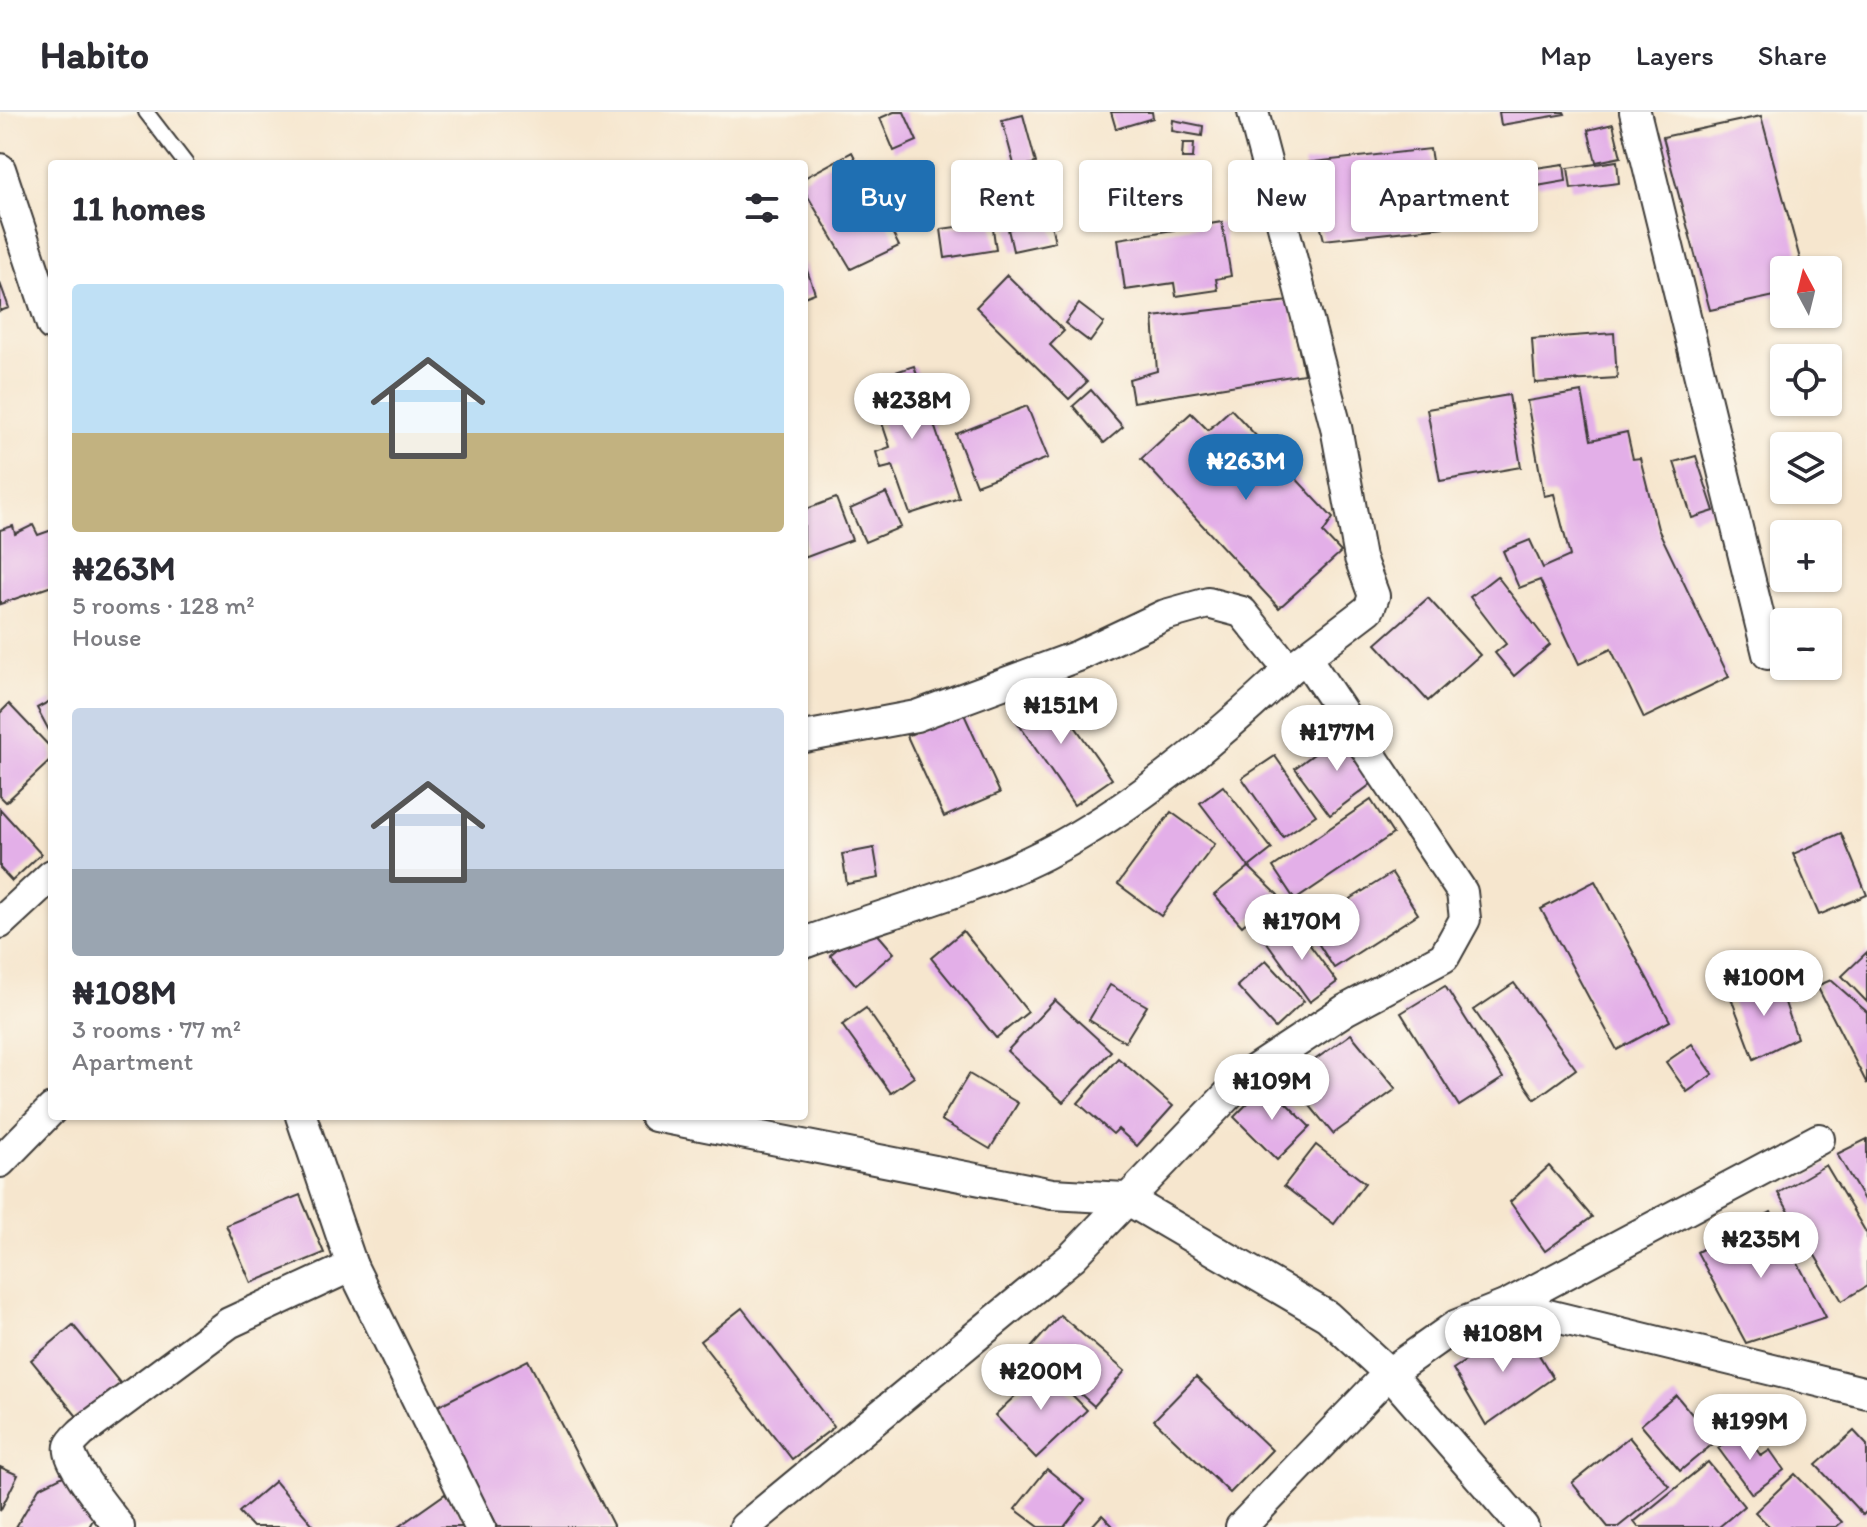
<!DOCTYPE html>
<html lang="en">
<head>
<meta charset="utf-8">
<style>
	body { margin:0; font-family:Itim,sans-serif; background:#f7f7f7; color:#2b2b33; height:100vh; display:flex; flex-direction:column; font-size:30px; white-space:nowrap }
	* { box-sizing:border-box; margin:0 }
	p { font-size:26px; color:#7c7c81 }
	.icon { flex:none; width:44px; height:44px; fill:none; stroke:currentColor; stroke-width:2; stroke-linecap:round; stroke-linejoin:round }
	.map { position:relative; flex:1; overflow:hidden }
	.drawer { position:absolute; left:48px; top:48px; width:760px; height:960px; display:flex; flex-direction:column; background:#fff; border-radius:8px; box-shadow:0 2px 6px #0004 }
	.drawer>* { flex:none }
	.top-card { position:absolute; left:832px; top:48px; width:760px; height:72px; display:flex; gap:16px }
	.needle { width:52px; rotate:353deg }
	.tools { position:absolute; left:1770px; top:144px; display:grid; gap:16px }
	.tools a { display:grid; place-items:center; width:72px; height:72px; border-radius:8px; background:#fff; box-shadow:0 2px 6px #0004; font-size:40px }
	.price { position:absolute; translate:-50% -68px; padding:0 18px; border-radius:28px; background:#fff; color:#222; font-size:26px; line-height:52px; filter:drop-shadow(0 2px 4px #0008) }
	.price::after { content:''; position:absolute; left:50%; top:48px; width:24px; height:18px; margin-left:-12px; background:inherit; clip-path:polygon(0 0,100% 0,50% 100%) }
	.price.selected { background:#1f6fb2; color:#fff }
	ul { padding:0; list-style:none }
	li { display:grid; align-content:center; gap:16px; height:424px; padding:0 24px }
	li span { display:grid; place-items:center; height:248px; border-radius:8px; color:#555 }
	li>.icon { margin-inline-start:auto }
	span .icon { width:144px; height:144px; fill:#fffc; stroke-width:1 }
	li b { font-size:34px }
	h2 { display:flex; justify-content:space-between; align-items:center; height:96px; padding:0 24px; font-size:34px }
	.pill { padding:0 28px; border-radius:8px; background:#fff; box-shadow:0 2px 6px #0004; font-size:28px; line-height:72px }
	.pill.selected { background:#1f6fb2; color:#fff }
	header { display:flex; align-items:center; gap:48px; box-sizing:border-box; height:112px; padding:0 40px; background:#fff; border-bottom:2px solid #e1e1e2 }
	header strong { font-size:38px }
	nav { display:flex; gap:44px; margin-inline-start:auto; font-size:28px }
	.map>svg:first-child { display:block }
	.building { fill:#e3afe8 }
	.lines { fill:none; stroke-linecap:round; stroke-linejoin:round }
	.lane-casing { stroke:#3d3a37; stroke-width:18 }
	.street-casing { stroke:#3d3a37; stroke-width:34 }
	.lane { stroke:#fff; stroke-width:14 }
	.street { stroke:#fff; stroke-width:30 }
</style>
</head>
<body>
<header>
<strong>Habito</strong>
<nav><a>Map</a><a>Layers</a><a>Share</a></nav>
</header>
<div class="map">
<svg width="1867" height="1415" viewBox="0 0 1867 1415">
	<rect width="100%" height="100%" fill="#fbf7ec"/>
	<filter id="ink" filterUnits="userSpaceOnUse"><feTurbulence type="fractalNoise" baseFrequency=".0125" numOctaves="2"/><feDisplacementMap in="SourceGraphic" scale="16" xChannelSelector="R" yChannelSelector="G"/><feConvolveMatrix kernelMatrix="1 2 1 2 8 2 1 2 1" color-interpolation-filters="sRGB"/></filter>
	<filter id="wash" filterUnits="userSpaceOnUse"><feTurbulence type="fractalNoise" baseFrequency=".006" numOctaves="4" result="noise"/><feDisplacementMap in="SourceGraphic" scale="32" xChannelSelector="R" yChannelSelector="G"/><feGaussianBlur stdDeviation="1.8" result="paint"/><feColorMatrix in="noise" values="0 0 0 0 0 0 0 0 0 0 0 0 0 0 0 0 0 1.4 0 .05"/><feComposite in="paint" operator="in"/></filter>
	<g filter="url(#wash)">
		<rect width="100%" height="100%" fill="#f6e6ce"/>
		<g id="blocks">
			<!-- building -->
			<g class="building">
				<polygon points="894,0 904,0 917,29 894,39 880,6"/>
				<polygon points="1111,0 1152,0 1153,6 1116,17"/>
				<polygon points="1499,0 1564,0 1565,2 1501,13"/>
				<polygon points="1023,3 1036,51 1015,56 1002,8"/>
				<polygon points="1761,4 1803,158 1784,158 1784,182 1710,198 1663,25"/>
				<polygon points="1173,8 1203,14 1202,24 1172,19"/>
				<polygon points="1613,12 1621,45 1596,50 1588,18"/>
				<polygon points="1183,31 1194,31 1193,46 1182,46"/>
				<polygon points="1430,37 1443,115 1324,128 1304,51"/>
				<polygon points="852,40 899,134 851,157 804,78 804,66"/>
				<polygon points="1617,49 1619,71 1571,77 1568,56"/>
				<polygon points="1564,52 1566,69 1537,74 1535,56"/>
				<polygon points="1034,60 1042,96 1027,99 1024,62"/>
				<polygon points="1048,99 1055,130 1013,139 1008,117 1028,113 1026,103"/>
				<polygon points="992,110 996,138 945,146 941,117"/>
				<polygon points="1222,110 1231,164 1216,167 1218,178 1176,184 1174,171 1125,178 1118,127"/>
				<polygon points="804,150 815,181 804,185"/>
				<polygon points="1007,163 1064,219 1050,233 1087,270 1069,287 976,195"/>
				<polygon points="0,171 9,196 0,199"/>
				<polygon points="1289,189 1304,262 1133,290 1129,267 1157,259 1153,205"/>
				<polygon points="1079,192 1104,211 1090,230 1065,211"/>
				<polygon points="1614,221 1617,266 1535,271 1532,227"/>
				<polygon points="914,254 959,386 910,402 893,354 881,357 876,340 890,335 868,269"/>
				<polygon points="1091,278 1123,315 1104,331 1073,294"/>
				<polygon points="1582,280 1591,328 1627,320 1633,347 1640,346 1658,417 1729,565 1644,606 1611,537 1579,552 1540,468 1519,476 1503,439 1530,428 1543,456 1570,444 1554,382 1544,384 1527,289"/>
				<polygon points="1509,283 1521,355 1440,369 1427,297"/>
				<polygon points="1027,294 1048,346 976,373 956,322"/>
				<polygon points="1231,297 1333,406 1323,421 1341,440 1279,496 1141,347 1191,301 1208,318"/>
				<polygon points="1696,344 1714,399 1692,406 1674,350"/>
				<polygon points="886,381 901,415 865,430 850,397"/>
				<polygon points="836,386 852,428 804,446 804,398"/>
				<polygon points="33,413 38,423 52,418 52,474 0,492 0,418 13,414 15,422"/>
				<polygon points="1497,464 1550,533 1514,564 1495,541 1506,532 1470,485"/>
				<polygon points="1428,486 1480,543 1428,589 1376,532"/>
				<polygon points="1048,576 1112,667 1074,693 1011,601"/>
				<polygon points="52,588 52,624 37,596"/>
				<polygon points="9,592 52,637 52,647 6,690 0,684 0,601"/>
				<polygon points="963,600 1000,681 944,705 907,624"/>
				<polygon points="1344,620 1379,666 1330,703 1295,656"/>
				<polygon points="1275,644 1316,703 1283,725 1242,666"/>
				<polygon points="1223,674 1272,737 1249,755 1200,691"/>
				<polygon points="1371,688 1393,722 1295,788 1273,755"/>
				<polygon points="0,697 41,742 12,769 0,756"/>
				<polygon points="1171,700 1215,732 1161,804 1118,772"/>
				<polygon points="1841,721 1867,783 1819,803 1793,742"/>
				<polygon points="874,736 879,766 847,772 842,742"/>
				<polygon points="1249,755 1278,783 1242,814 1214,783"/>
				<polygon points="1392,761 1418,802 1334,856 1307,814"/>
				<polygon points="1595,769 1670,909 1617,938 1541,797"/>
				<polygon points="1293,810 1337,870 1310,890 1266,829"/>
				<polygon points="868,811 894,841 856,873 830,843"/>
				<polygon points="963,819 1028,900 996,926 931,846"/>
				<polygon points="1867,840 1867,890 1842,864"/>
				<polygon points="1266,848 1304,889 1275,916 1237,874"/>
				<polygon points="1776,864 1797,926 1754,947 1731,886"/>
				<polygon points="1831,868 1867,900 1867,972 1817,874"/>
				<polygon points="1514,871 1576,957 1535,987 1474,898"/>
				<polygon points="1110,873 1147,894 1125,930 1089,908"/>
				<polygon points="1445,874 1503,966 1459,994 1401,901"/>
				<polygon points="1055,888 1111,939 1063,990 1007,939"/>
				<polygon points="866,896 914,965 891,981 842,913"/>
				<polygon points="1351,922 1396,977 1333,1022 1288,967"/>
				<polygon points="1692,932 1713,962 1687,980 1666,950"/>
				<polygon points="1118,946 1173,994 1137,1034 1118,1017 1113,1022 1078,991"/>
				<polygon points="969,962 1018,991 990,1037 941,1008"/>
				<polygon points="1267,972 1310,1015 1277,1048 1234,1005"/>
				<polygon points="1867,1027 1867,1093 1837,1042"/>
				<polygon points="1316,1033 1365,1071 1334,1112 1284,1074"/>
				<polygon points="1826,1053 1867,1122 1867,1174 1842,1189 1778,1081"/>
				<polygon points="1549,1054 1592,1105 1545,1139 1510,1090"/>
				<polygon points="300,1083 324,1141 251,1171 226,1113"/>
				<polygon points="1771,1100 1826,1205 1746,1231 1697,1140"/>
				<polygon points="742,1196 834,1315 792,1347 700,1229"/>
				<polygon points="1060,1203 1125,1259 1094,1294 1030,1237"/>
				<polygon points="73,1213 121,1272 79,1307 31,1248"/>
				<polygon points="1521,1213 1553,1266 1486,1313 1453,1257"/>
				<polygon points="528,1248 614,1415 498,1415 436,1295"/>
				<polygon points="1045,1255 1087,1298 1036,1346 995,1303"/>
				<polygon points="1196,1265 1272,1338 1230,1381 1154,1308"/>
				<polygon points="1676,1283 1715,1330 1680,1359 1641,1313"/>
				<polygon points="1743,1318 1761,1344 1770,1338 1784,1358 1752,1382 1718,1336"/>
				<polygon points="1854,1319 1867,1333 1867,1399 1863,1403 1816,1353"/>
				<polygon points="1629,1325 1669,1374 1618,1415 1608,1415 1572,1371"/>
				<polygon points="1708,1350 1744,1394 1719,1415 1638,1415 1634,1410"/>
				<polygon points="0,1355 18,1363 0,1399"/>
				<polygon points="1047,1357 1085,1388 1064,1415 1039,1415 1015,1397"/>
				<polygon points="73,1359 95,1404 89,1415 16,1415 39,1376"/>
				<polygon points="1795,1362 1842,1410 1836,1415 1770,1415 1755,1400"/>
				<polygon points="275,1369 315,1415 253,1415 239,1400"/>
				<polygon points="445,1382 469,1415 398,1415"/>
				<polygon points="1102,1403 1114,1415 1091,1415"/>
			</g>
		</g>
	</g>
	<g filter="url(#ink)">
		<use href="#blocks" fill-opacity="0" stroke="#3d3a37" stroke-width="2"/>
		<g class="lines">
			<defs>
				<polyline id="lane" points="146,0 186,52"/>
				<g id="street">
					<polyline points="1635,0 1768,542"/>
					<polyline points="0,57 52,213"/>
					<polyline points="804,625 916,604 1078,544 1165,503 1208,491 1242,500 1289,558 1369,497 1374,484 1360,446 1336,315 1253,0"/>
					<polyline points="0,811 52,763"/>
					<path d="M804 831C883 802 970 780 1045 742 1134 696 1216 627 1289 558"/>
					<polyline points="301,1004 352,1154 480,1415"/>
					<polyline points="655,1004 1052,1082 1125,1086 1327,1204 1389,1261 1523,1415"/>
					<polyline points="0,1050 52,997"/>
					<polyline points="1507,1193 1819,1027"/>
					<path d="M119 1415C109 1401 65 1349 70 1334 72 1329 78 1324 82 1320L229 1211 352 1154"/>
					<polyline points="745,1415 1072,1145 1247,963 1345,898 1444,845 1465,807 1462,780 1306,546"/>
					<polyline points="1241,1415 1389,1261 1457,1213 1507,1193 1867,1281"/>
				</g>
			</defs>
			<!-- lane casing -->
			<use href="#lane" class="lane-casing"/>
			<!-- street casing -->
			<use href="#street" class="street-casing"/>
			<!-- lane -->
			<use href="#lane" class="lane"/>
			<!-- street -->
			<use href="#street" class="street"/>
		</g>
	</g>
</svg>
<div class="tools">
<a><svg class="needle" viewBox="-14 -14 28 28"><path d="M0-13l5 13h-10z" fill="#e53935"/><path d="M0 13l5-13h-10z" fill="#7c7c81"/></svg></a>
<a><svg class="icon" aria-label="locate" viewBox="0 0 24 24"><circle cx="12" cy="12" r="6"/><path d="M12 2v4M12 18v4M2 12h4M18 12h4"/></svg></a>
<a><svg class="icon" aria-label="layers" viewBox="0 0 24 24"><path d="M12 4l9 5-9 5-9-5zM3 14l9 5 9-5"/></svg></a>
<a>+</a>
<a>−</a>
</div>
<b class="price" style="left:912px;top:329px">₦238M</b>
<b class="price selected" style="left:1246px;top:390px">₦263M</b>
<b class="price" style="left:1061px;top:634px">₦151M</b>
<b class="price" style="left:1337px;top:661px">₦177M</b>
<b class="price" style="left:1302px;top:850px">₦170M</b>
<b class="price" style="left:1764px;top:906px">₦100M</b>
<b class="price" style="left:1272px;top:1010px">₦109M</b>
<b class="price" style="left:1761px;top:1168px">₦235M</b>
<b class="price" style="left:1503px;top:1262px">₦108M</b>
<b class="price" style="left:1041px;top:1300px">₦200M</b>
<b class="price" style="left:1750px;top:1350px">₦199M</b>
<div class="top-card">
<a class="pill selected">Buy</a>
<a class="pill">Rent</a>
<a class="pill">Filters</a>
<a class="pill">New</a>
<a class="pill">Apartment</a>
</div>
<section class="drawer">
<h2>11 homes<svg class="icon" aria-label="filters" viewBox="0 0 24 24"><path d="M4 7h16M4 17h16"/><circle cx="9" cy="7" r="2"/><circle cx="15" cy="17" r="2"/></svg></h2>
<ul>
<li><span style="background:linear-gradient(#bfe0f5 60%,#c2b280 0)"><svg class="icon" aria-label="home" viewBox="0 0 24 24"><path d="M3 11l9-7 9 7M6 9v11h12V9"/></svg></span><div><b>₦263M</b><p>5 rooms · 128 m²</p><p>House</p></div></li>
<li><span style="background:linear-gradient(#c9d6e8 65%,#9aa5b1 0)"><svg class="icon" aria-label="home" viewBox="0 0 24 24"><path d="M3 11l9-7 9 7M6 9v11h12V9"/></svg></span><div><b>₦108M</b><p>3 rooms · 77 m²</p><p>Apartment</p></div></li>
</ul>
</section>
</div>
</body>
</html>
